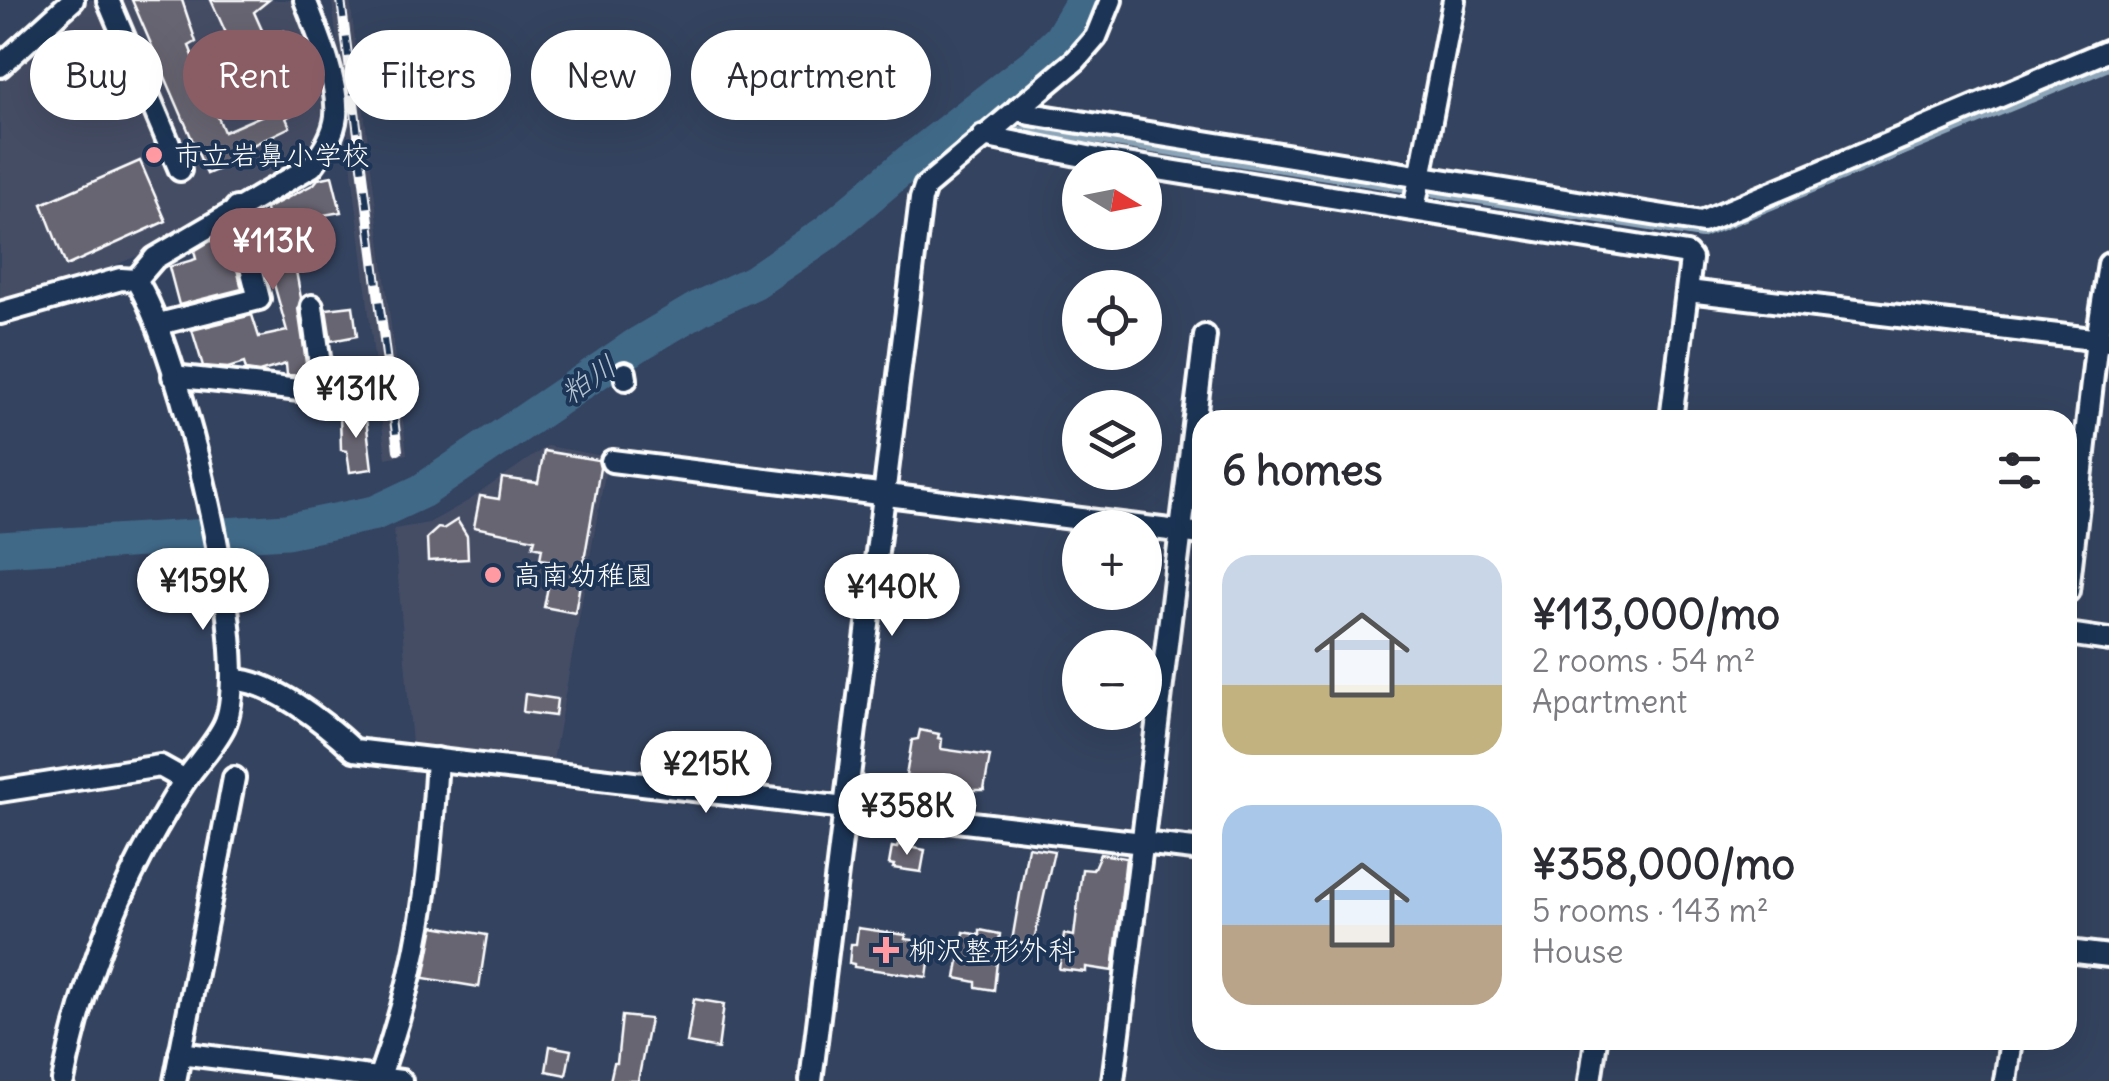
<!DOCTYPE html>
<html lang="en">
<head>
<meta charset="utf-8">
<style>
	body { margin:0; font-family:Delius,"Klee One",sans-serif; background:#f7f7f7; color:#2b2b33; height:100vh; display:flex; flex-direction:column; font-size:38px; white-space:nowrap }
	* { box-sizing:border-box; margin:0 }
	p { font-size:32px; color:#7c7c81 }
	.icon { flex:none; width:55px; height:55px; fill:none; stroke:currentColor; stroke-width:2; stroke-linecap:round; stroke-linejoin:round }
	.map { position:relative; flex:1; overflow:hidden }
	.panel { position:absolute; left:1192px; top:410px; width:885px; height:640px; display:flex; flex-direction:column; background:#fff; border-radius:30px; box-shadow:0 10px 40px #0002 }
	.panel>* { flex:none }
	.top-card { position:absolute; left:30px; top:30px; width:950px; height:90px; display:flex; gap:20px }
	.needle { width:65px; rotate:100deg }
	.tools { position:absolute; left:1062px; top:150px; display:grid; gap:20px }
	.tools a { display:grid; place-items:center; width:100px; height:100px; border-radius:50%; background:#fff; box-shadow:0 10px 40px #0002; font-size:50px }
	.price { position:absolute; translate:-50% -85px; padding:0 22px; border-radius:35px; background:#fff; color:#222; font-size:32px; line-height:65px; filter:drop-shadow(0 2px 5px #0008) }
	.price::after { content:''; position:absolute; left:50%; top:60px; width:30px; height:22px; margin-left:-15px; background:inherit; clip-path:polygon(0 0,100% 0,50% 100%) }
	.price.active { background:#8a5d65; color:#fff }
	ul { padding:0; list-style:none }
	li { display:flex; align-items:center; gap:30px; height:250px; padding:0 30px }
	li span { display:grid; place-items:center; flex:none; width:280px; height:200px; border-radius:30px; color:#555 }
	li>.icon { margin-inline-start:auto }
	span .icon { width:120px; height:120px; fill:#fffc; stroke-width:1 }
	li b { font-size:42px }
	h2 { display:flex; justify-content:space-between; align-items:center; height:120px; padding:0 30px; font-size:42px }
	.tag { padding:0 35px; border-radius:45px; background:#fff; box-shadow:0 10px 40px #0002; font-size:35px; line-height:90px }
	.tag.active { background:#8a5d65; color:#fff }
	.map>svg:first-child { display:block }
	.built { fill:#444d65 }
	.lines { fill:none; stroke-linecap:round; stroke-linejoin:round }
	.stream { stroke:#8ca5b8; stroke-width:6 }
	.river { stroke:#406988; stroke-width:35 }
	.building { fill:#686572; stroke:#fff; stroke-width:2.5 }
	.minor-casing { stroke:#fff; stroke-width:28 }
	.minor { stroke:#1d3557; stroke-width:20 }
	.rail-casing { stroke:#fff; stroke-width:10 }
	.rail { stroke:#1d3557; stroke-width:6; stroke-dasharray:19; stroke-linecap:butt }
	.poi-dot { fill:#ff9aa2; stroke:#1d3557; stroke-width:4 }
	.labels { text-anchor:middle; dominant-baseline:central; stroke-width:8; stroke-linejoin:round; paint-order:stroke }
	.poi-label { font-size:28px; fill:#fff; stroke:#1d3557; text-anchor:start }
	.water-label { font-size:30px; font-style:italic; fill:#b3c3cf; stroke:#1d3557 }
</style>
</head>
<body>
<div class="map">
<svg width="2109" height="1081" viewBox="0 0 2109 1081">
	<rect width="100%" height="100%" fill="#34435f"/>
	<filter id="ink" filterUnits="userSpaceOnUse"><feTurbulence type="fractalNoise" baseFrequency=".01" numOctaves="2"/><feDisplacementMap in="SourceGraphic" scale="20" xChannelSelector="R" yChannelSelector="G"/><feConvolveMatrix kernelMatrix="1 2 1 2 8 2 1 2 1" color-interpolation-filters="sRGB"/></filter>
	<g filter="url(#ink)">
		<!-- built -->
		<g class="built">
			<polygon points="90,0 295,0 312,45 328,120 316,148 299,162 176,240 103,270 0,301 0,80"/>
			<polygon points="332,0 350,0 407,454 386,458"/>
			<polygon points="547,446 608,457 553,761 412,744 394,529 429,523 468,501"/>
		</g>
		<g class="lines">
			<!-- stream -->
			<g class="stream">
				<polyline points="964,120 990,124"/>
				<polyline points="1007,127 1701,236 2109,68"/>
			</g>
			<!-- river -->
			<polyline class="river" points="0,549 286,531 375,513 422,491 637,345 701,307 754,282 826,233 909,162 1036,63 1061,39 1084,0"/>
		</g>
		<!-- building -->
		<g class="building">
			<polygon points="132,0 182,0 196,42 189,46 224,132 263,115 211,0 269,0 254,12 266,39 284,31 312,97 295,106 297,111 286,118 290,127 249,147 252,155 207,174"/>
			<polygon points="140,161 166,221 66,266 42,204"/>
			<polygon points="332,176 341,212 318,216 319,221 292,228 299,270 296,271 301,298 298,308 308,376 287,375 286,364 259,372 246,370 244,363 228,368 203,366 192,330 252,315 259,337 287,331 274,284 272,258 270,253 265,254 261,237 270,235 266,209 314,184 318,179"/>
			<polygon points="229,236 242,289 179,305 169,267 196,259 194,251 214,239"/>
			<polygon points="353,306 357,336 331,341 326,309"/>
			<polygon points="365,411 372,469 350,472 347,451 341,450 340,414"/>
			<polygon points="544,451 598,460 600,468 575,613 544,607 553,561 540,559 542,548 533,546 535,539 474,527 480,496 499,499 502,478 538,483"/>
			<polygon points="457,520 467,536 468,559 428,561 427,538 438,528 443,529"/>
			<polygon points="525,694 557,699 555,716 523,712"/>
			<polygon points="920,730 939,734 938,738 942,739 941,749 990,756 984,790 957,790 958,786 906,776 912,740 918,739"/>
			<polygon points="898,845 925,850 921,872 893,868 894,865 889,864 892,847 897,848"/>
			<polygon points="1028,847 1054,851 1033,946 1012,941"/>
			<polygon points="1100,854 1126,858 1113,971 1086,967 1086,972 1059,969 1064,934 1074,936 1082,869 1093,870"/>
			<polygon points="434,926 487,935 479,987 424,978"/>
			<polygon points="858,928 906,935 905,939 922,941 920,955 930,956 927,977 854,967 854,964 849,963 851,944 856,944"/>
			<polygon points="980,930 1000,934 994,990 976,987 976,982 956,978 964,932 980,935"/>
			<polygon points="694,999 724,1004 718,1049 687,1043"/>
			<polygon points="622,1016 650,1019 638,1081 610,1081 614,1063 617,1063"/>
			<polygon points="550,1046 571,1050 566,1075 546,1071"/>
		</g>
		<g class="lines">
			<defs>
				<g id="minor">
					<polyline points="108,0 180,170"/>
					<polyline points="0,66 73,0"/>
					<polyline points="1018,108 1030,114 1702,222 2109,50"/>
					<polyline points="983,136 1108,161 1687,254 1691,259 1671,420"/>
					<polyline points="1414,209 1454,0"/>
					<path d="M136 280 155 258 312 166C323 151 334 135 336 116 339 83 317 31 305 0"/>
					<polyline points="1688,291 2109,341"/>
					<path d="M0 313 121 279 136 280C178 344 257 659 224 726 215 744 200 760 189 775 177 791 167 810 157 827 111 907 81 990 63 1081"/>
					<polyline points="159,324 259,299 236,208"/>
					<polyline points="625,373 626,379"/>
					<polyline points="173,376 317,392 323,387 312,306"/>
					<polyline points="612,461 1202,534"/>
					<polyline points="2068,591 2097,340 2109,264"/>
					<polyline points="2068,634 2109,640"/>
					<path d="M232 680C271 679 326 724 354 750L1202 850"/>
					<polyline points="0,791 160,766 185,780"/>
					<polyline points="2068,951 2109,956"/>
					<polyline points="180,1053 401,1081"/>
					<polyline points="175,1081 234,778"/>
					<path d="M378 1081C420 967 430 879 437 759"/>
					<polyline points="811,1081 921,199 925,187 1076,60 1096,37 1111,0"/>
					<polyline points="1113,1081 1205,336"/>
					<polyline points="1590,1081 1596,1040"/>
					<polyline points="2005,1081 2011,1040"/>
				</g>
			</defs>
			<!-- minor casing -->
			<use href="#minor" class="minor-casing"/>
			<!-- minor -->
			<use href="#minor" class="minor"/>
			<defs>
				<polyline id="rail" points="341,0 398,450"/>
			</defs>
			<!-- rail casing -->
			<use href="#rail" class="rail-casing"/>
			<!-- rail -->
			<use href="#rail" class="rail"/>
		</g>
	</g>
	<!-- markers -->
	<g class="poi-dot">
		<circle cx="154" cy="155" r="10"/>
		<circle cx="493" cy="575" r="10"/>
		<path d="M881 935h10v10h10v10h-10v10h-10v-10h-10v-10h10z"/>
	</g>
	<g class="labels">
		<!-- poi labels -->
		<g class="poi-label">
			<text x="174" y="155">市立岩鼻小学校</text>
			<text x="513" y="575">高南幼稚園</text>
			<text x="908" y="950">柳沢整形外科</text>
		</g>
		<!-- water labels -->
		<g class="water-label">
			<text transform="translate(588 379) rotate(-34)">粕川</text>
		</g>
	</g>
</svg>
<div class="tools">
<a><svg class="needle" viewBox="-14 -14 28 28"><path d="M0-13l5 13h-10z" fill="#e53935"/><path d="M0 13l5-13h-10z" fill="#7c7c81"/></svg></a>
<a><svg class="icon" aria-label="locate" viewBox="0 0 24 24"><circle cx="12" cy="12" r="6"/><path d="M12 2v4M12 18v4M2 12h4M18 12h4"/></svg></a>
<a><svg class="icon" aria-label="layers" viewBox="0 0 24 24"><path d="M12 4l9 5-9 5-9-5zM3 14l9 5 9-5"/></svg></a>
<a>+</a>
<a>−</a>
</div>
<b class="price active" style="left:273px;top:293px">¥113K</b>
<b class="price" style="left:356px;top:441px">¥131K</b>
<b class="price" style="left:203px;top:633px">¥159K</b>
<b class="price" style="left:892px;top:639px">¥140K</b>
<b class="price" style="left:706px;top:816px">¥215K</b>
<b class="price" style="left:907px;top:858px">¥358K</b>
<div class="top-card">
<a class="tag">Buy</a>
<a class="tag active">Rent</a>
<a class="tag">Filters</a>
<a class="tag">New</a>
<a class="tag">Apartment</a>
</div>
<section class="panel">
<h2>6 homes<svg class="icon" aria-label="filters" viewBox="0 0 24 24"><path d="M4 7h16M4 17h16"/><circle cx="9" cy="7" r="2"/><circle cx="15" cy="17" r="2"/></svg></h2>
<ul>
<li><span style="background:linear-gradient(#c9d6e8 65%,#c2b280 0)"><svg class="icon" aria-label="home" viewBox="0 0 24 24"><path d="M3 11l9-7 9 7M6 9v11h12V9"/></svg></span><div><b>¥113,000/mo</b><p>2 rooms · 54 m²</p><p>Apartment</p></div></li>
<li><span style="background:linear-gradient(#a9c7e8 60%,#b9a48a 0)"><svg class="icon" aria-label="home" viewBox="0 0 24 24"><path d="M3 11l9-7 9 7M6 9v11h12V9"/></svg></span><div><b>¥358,000/mo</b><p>5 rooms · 143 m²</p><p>House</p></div></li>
</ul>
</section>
</div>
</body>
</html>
